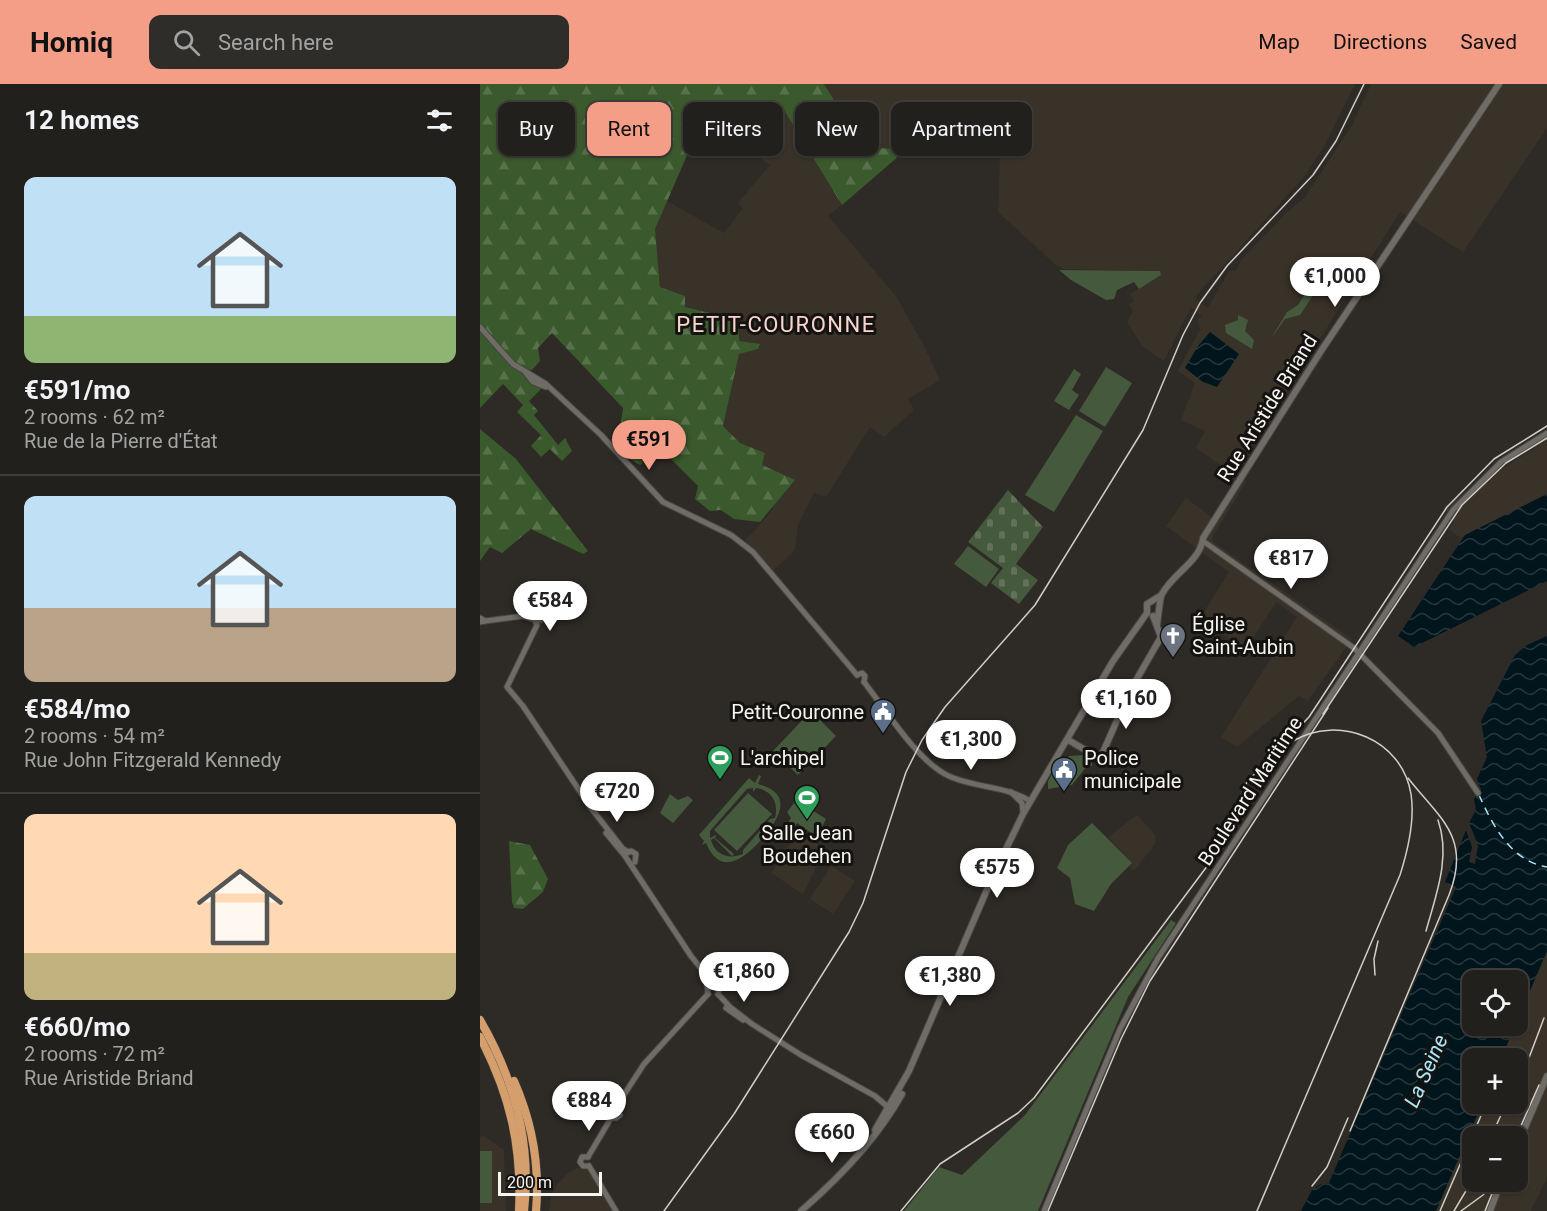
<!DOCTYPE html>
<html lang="en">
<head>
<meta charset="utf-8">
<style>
	body { margin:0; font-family:Roboto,sans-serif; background:#2e2d29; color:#f1f3f6; height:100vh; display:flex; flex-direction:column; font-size:22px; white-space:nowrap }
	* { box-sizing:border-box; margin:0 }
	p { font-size:20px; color:#a2a3a3 }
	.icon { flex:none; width:33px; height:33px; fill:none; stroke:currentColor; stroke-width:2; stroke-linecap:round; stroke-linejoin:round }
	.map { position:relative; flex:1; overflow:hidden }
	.drawer { display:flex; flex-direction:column; background:#22201c; width:480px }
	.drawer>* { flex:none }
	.hud { position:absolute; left:18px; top:18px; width:570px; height:54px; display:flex; gap:12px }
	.controls { position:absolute; left:982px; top:886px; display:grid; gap:12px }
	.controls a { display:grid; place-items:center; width:66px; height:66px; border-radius:12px; background:#22201c; box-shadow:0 2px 4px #0004,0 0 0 2px #3f3e3b; font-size:30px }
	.scale { position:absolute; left:18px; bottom:15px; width:104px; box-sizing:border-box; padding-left:6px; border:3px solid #f7f5f1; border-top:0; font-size:16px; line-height:21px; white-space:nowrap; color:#f7f5f1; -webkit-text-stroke:4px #151311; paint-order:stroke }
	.price { position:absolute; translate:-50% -51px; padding:0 14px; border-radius:21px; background:#fff; color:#222; font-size:20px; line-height:39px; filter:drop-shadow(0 2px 3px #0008) }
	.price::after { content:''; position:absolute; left:50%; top:36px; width:18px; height:14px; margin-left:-9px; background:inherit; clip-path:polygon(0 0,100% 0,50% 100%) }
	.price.active { background:#f49e88; color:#111 }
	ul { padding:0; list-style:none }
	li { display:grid; align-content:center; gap:12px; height:318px; padding:0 24px }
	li+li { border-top:2px solid #3f3e3b }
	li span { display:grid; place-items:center; height:186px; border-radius:12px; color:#555 }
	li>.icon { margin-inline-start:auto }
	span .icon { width:108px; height:108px; fill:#fffc; stroke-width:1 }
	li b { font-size:26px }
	h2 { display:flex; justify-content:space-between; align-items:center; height:72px; padding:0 24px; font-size:26px }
	.chip { padding:0 21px; border-radius:12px; background:#22201c; box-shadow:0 2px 4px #0004,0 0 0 2px #3f3e3b; font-size:21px; line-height:54px }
	.chip.active { background:#f49e88; color:#111 }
	header { display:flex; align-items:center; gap:36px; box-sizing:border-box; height:84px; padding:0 30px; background:#f49e88; color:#111 }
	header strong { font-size:28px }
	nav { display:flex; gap:33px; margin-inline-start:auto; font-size:21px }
	.search { width:420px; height:54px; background:#2e2d29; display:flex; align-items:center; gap:15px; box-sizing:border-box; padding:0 21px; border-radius:12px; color:#a2a3a3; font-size:22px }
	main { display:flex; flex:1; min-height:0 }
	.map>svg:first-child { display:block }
	.built { fill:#393228; fill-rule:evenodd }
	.green { fill:#45593d; fill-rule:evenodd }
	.forest { fill:url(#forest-firs) }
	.cemetery { fill:url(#cemetery-stones) }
	.water { fill:url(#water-waves) }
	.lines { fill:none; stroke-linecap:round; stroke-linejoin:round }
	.ferry { stroke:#abe5fa; stroke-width:1.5; stroke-dasharray:8 6; stroke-linecap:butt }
	.tertiary-casing { stroke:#484541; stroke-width:7 }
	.secondary-casing { stroke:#484541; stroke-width:8 }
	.trunk-casing { stroke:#484541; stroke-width:9 }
	.tertiary { stroke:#6f6b65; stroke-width:5 }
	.secondary { stroke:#6f6b65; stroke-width:6 }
	.trunk { stroke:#d49f6c; stroke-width:8 }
	.rail { stroke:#d1ceca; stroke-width:1.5 }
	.labels { text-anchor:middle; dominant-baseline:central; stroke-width:6; stroke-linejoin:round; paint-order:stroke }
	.street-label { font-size:20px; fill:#f7f5f1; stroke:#151311 }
	.poi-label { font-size:20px; fill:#f7f5f1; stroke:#151311; text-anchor:start }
	.water-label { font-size:21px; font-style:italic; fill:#abe5fa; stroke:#151311 }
	.quarter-label { font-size:22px; letter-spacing:1.5px; fill:#f8d6cd; stroke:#151311 }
</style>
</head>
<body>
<header>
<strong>Homiq</strong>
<div class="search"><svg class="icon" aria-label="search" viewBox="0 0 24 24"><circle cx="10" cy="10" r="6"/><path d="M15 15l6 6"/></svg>Search here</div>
<nav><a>Map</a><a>Directions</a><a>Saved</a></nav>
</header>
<main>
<section class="drawer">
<h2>12 homes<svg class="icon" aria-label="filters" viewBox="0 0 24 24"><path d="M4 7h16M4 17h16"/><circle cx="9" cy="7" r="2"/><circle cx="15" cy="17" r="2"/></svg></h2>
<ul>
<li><span style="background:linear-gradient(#bfe0f5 75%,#8fb573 0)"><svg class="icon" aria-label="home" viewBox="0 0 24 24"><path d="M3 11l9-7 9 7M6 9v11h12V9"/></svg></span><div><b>€591/mo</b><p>2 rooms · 62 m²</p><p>Rue de la Pierre d'État</p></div></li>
<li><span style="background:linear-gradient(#bfe0f5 60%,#b9a48a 0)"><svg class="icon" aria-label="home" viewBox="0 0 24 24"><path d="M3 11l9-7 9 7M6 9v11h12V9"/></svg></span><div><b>€584/mo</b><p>2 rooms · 54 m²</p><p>Rue John Fitzgerald Kennedy</p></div></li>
<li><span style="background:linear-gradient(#ffd9b3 75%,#c2b280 0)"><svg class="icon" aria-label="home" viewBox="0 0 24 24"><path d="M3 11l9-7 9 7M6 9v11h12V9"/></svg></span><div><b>€660/mo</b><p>2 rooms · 72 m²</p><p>Rue Aristide Briand</p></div></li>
</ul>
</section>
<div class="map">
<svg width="1067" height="1127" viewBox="0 0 1067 1127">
	<defs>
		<pattern id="forest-firs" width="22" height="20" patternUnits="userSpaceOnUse" patternTransform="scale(1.5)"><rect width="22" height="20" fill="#3a592c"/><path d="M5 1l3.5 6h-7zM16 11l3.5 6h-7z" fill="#57714b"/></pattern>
		<pattern id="cemetery-stones" width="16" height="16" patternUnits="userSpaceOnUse" patternTransform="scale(1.5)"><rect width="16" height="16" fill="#45593d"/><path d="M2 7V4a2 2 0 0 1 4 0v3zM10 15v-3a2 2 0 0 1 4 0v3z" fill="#61715a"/></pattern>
		<pattern id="water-waves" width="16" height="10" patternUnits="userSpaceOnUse" patternTransform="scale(1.5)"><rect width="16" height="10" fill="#01151c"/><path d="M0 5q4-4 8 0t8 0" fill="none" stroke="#27383d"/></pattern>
	</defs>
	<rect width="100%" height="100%" fill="#2e2a26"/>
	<!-- built -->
	<g class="built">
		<polygon points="344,0 875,0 846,59 824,93 718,210 715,215 728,224 749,187 756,187 761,176 807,128 825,113 872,41 891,0 1067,0 1067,44 983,168 920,128 754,391 716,364 725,347 701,336 715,299 698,287 720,245 717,236 722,232 711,223 684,277 662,262 647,238 653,227 649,220 654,217 650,210 681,191 680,187 581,185 582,182 578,183 518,128 520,70 517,67 389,64 385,40 367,37"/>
		<polygon points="299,18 362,121 348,132 416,212 442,258 460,296 428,315 434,326 404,353 390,343 346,413 334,409 318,441 315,466 293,487 265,457 293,425 282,380 285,369 260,359 243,342 259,269 278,265 259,257 259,243 245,232 205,223 205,212 180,203 175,145 187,117 244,149 263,124 258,119 290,81 260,61 265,52 264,44"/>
		<polygon points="1067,356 1067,410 980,454 969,445 974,437 963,423"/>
		<polygon points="758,393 766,398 732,454 733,458 872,555 828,617 819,612 757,663 741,653 817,533 796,518 766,565 719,536 749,488 686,442 706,414 734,435"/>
		<polygon points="657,731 676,752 675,760 654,787 649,783 652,779 628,753"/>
		<polygon points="318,747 349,768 336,783 323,810 291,789"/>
		<polygon points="351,782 375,797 353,830 330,815"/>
		<path d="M1067 838V1093L1051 1127H934L993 1020H1038V975H1017L1030 942H1038V919ZM993 1053H1038V1098H993Z"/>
		<polygon points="4,1052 24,1066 26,1127 0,1127 0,1053"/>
		<polygon points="98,1084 109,1087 134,1127 69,1127 71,1112 78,1099 88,1089"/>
	</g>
	<!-- green -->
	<g class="green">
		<polygon points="579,186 680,187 681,191 659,205 654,198 637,206 634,215 626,216 591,196"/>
		<polygon points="852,186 855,189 853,193 842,198 820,231 805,235 790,256 807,228 818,221 834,195"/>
		<polygon points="758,231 768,236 765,247 774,256 772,265 746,249 745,241 758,236"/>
		<polygon points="626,283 652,299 625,343 599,327"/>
		<polygon points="594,285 601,290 592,306 599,311 589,326 574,317"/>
		<polygon points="596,331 623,347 574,428 545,411"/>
		<polygon points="488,462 519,485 506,503 474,480"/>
		<polygon points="331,627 356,652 318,691 293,667"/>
		<polygon points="605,671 612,675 612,682 607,682 592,701 568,705 568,697 580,676 584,678 589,672"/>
		<path d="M279 691 281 692 278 700C317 710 297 738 280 757 264 775 240 793 226 759L222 761 224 757 219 751 269 694 275 699ZM273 704V708L276 704C292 706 299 719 295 734L290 735 263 766V770C249 776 235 771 231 756L234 754 252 772 254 770 235 754 236 751 230 754V747L267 705Z"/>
		<polygon points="268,709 292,730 257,767 234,746"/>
		<polygon points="190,710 198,716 208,712 213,716 193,739 180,729"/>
		<polygon points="314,719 322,723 324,721 346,735 337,753 317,739 311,748 305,744 311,734 307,728"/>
		<polygon points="612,739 652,779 631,800 614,827 595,820 590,794 577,784 588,761"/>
		<polygon points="691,836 696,839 648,913 558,1127 424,1127 459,1083 482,1091 545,1031"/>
		<rect x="0" y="1067" width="12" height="52"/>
	</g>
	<!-- forest -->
	<g class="forest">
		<polygon points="0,0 344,0 367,37 388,42 389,64 427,65 362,121 299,18 265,44 265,52 260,61 230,40 218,46 175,145 180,203 205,212 205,223 244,232 259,243 259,257 280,260 278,265 259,270 243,342 260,359 285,369 282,381 315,396 280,438 254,435 241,426 230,427 215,415 218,402 178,362 159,369 163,379 160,381 150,375 131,356 140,346 143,324 72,249 58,264 60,277 52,286 39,285 63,303 49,317 58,327 54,331 78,361 85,354 92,367 82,377 70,365 61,373 51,362 61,351 37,328 43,321 23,300 0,324"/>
		<polygon points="0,345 36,375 108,467 103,470 51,445 22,469 10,463 0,477"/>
		<polygon points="29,757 50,761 68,795 63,808 43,825 34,824 32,818"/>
	</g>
	<!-- cemetery -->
	<polygon class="cemetery" points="528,406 563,443 536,480 558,496 539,520 511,499 523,484 488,458"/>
	<!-- water -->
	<g class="water">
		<polygon points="730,248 759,270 737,303 723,298 705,284 718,262"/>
		<polygon points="1067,410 1067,497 934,563 918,552 985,451"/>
		<polygon points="1067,552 1067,867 1038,935 1038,897 993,897 993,942 1035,942 1021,975 993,975 993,1020 1002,1020 956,1127 821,1127 832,1106 841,1100 848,1101 976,803 965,798 986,746 992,763 989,778 995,780 998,761 989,739 996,726 994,715 1001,706 997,695 1007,673 1001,637 1035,571 1047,561"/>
	</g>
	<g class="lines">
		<!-- ferry -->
		<path class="ferry" d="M999 711C1013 742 1031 777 1067 783"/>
		<defs>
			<g id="tertiary">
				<polyline points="0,243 33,280 66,300 121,351 183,418 251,451 273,468 377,591"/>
				<polyline points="45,288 53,298 66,303"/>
				<polyline points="723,457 874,564 958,649 998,709"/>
				<polyline points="0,534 5,537 0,538"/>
				<polyline points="61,536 55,537 57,541 27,603 43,622 111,724 143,765 149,768"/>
				<polyline points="5,537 43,532 56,536"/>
				<polyline points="377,591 382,589 385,592 384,598"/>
				<path d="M384 598C406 626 439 680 471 693 497 704 526 702 550 717"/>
				<polyline points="531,708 542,719 543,728"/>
				<polyline points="126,749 145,772 211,872 232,898"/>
				<polyline points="147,769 151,767 156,770 155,778"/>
				<polyline points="228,910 227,902 233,898 240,902 238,910"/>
				<polyline points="238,910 250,923 272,940 321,971 395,1012 409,1024"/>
				<polyline points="246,924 263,936"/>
				<polyline points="131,1034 136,1034 140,1031 136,1023"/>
				<polyline points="108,1073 131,1034 129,1025 136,1023 164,980 228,910"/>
				<polyline points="108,1073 102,1073 100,1078 103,1082 109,1082"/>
				<polyline points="109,1082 136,1127"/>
				<polyline points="564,1127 640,945 678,874 973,426 1021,378 1067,349"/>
			</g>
			<g id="secondary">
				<polyline points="667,529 667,520 680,512"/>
				<path d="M677 541C678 534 680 513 682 510 694 488 720 478 723 454L841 267 1019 0"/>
				<polyline points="590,657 619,674 623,668 651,605 681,553 673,532"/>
				<polyline points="395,1046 429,987 512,794 543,730 633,577 667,529"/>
				<polyline points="1038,1060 1067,992"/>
				<path d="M321 1127C358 1095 398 1053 422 1010"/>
				<polyline points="1010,1127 1021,1098"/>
			</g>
			<g id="trunk">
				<path d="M0 936C34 995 52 1058 44 1127"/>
				<path d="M0 953C30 1011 42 1061 39 1127"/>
				<path d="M34 997C52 1038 60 1082 56 1127"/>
			</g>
		</defs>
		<!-- tertiary casing -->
		<use href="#tertiary" class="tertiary-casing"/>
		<!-- secondary casing -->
		<use href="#secondary" class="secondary-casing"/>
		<!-- trunk casing -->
		<use href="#trunk" class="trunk-casing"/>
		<!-- tertiary -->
		<use href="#tertiary" class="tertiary"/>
		<!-- secondary -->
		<use href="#secondary" class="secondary"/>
		<!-- trunk -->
		<use href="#trunk" class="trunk"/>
		<!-- rail -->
		<g class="rail">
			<polyline points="843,630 982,421 1026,379 1067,354"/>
			<path d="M946 847C956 811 971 773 958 736"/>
			<polyline points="895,891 894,875 898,857"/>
			<polyline points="1038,1003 1064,934"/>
			<path d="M870 1047 969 811C992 753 959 734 928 694"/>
			<polyline points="1011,1053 1026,1020"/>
			<polyline points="1036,1053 1059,1001"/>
			<polyline points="832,1102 847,1083 868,1034"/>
			<polyline points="184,1127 254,1030 369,848 383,819 426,688 442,656 465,623 555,521 663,346 703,251 720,219 747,182 833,91 856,57 884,0"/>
			<polyline points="421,1127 460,1080 538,1029 554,1014 728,781 767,698 829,633 967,423 1014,375 1067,342"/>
			<polyline points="568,1127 641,955 670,897 848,624"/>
			<path d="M777 1127 920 791C928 766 935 736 931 710 922 655 859 630 813 657"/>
			<polyline points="960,1127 1006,1020"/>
			<polyline points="974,1127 993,1095"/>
			<polyline points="981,1127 1003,1111 1015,1098"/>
			<polyline points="1005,1127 1015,1102"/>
		</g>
	</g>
	<!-- icons -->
	<defs>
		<symbol id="church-pin" viewBox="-11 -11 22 30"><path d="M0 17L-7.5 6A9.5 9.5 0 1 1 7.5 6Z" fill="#6b7280" stroke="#151311"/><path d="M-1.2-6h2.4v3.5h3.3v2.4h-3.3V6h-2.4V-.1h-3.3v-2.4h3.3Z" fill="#fff"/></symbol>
		<symbol id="civic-pin" viewBox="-11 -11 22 30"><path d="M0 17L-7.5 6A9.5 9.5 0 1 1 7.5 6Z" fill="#5c6f8a" stroke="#151311"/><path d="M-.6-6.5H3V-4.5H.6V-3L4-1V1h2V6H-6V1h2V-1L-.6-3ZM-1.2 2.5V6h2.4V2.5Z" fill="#fff"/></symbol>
		<symbol id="stadium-pin" viewBox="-11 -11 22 30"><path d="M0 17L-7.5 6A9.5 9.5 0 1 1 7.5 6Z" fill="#2e9e5b" stroke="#151311"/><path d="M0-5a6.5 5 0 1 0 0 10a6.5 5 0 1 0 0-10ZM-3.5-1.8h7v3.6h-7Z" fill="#fff"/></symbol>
	</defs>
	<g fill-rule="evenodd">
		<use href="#church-pin" x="678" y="537" width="30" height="40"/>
		<use href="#civic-pin" x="388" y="613" width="30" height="40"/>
		<use href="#stadium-pin" x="225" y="659" width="30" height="40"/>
		<use href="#civic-pin" x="569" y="671" width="30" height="40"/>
		<use href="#stadium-pin" x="312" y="699" width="30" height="40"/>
	</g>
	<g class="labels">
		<!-- street labels -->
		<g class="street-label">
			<text transform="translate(787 324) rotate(-58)">Rue Aristide Briand</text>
			<text transform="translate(770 707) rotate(-57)">Boulevard Maritime</text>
		</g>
		<!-- poi labels -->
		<g class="poi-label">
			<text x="712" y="540">Église<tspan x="712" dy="23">Saint-Aubin</tspan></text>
			<text x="384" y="628" text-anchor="end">Petit-Couronne</text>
			<text x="260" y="674">L'archipel</text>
			<text x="604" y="674">Police<tspan x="604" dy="23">municipale</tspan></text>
			<text x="327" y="749" text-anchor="middle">Salle Jean<tspan x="327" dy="23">Boudehen</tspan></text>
		</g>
		<!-- water labels -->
		<g class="water-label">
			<text transform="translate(946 987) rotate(-66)">La Seine</text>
		</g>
		<!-- quarter labels -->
		<g class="quarter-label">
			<text x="296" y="240">PETIT-COURONNE</text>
		</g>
	</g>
</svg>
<div class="controls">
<a><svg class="icon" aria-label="locate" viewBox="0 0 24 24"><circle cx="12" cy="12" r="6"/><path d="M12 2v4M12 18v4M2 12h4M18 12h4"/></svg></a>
<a>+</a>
<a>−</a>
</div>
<div class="scale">200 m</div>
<b class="price" style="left:855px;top:224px">€1,000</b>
<b class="price active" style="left:169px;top:387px">€591</b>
<b class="price" style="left:811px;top:506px">€817</b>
<b class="price" style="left:70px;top:548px">€584</b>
<b class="price" style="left:646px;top:646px">€1,160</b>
<b class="price" style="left:491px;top:687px">€1,300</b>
<b class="price" style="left:137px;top:739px">€720</b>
<b class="price" style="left:517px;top:815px">€575</b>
<b class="price" style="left:264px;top:919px">€1,860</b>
<b class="price" style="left:470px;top:923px">€1,380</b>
<b class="price" style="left:109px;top:1048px">€884</b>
<b class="price" style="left:352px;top:1080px">€660</b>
<div class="hud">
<a class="chip">Buy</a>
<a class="chip active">Rent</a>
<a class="chip">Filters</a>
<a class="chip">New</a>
<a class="chip">Apartment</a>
</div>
</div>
</main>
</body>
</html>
